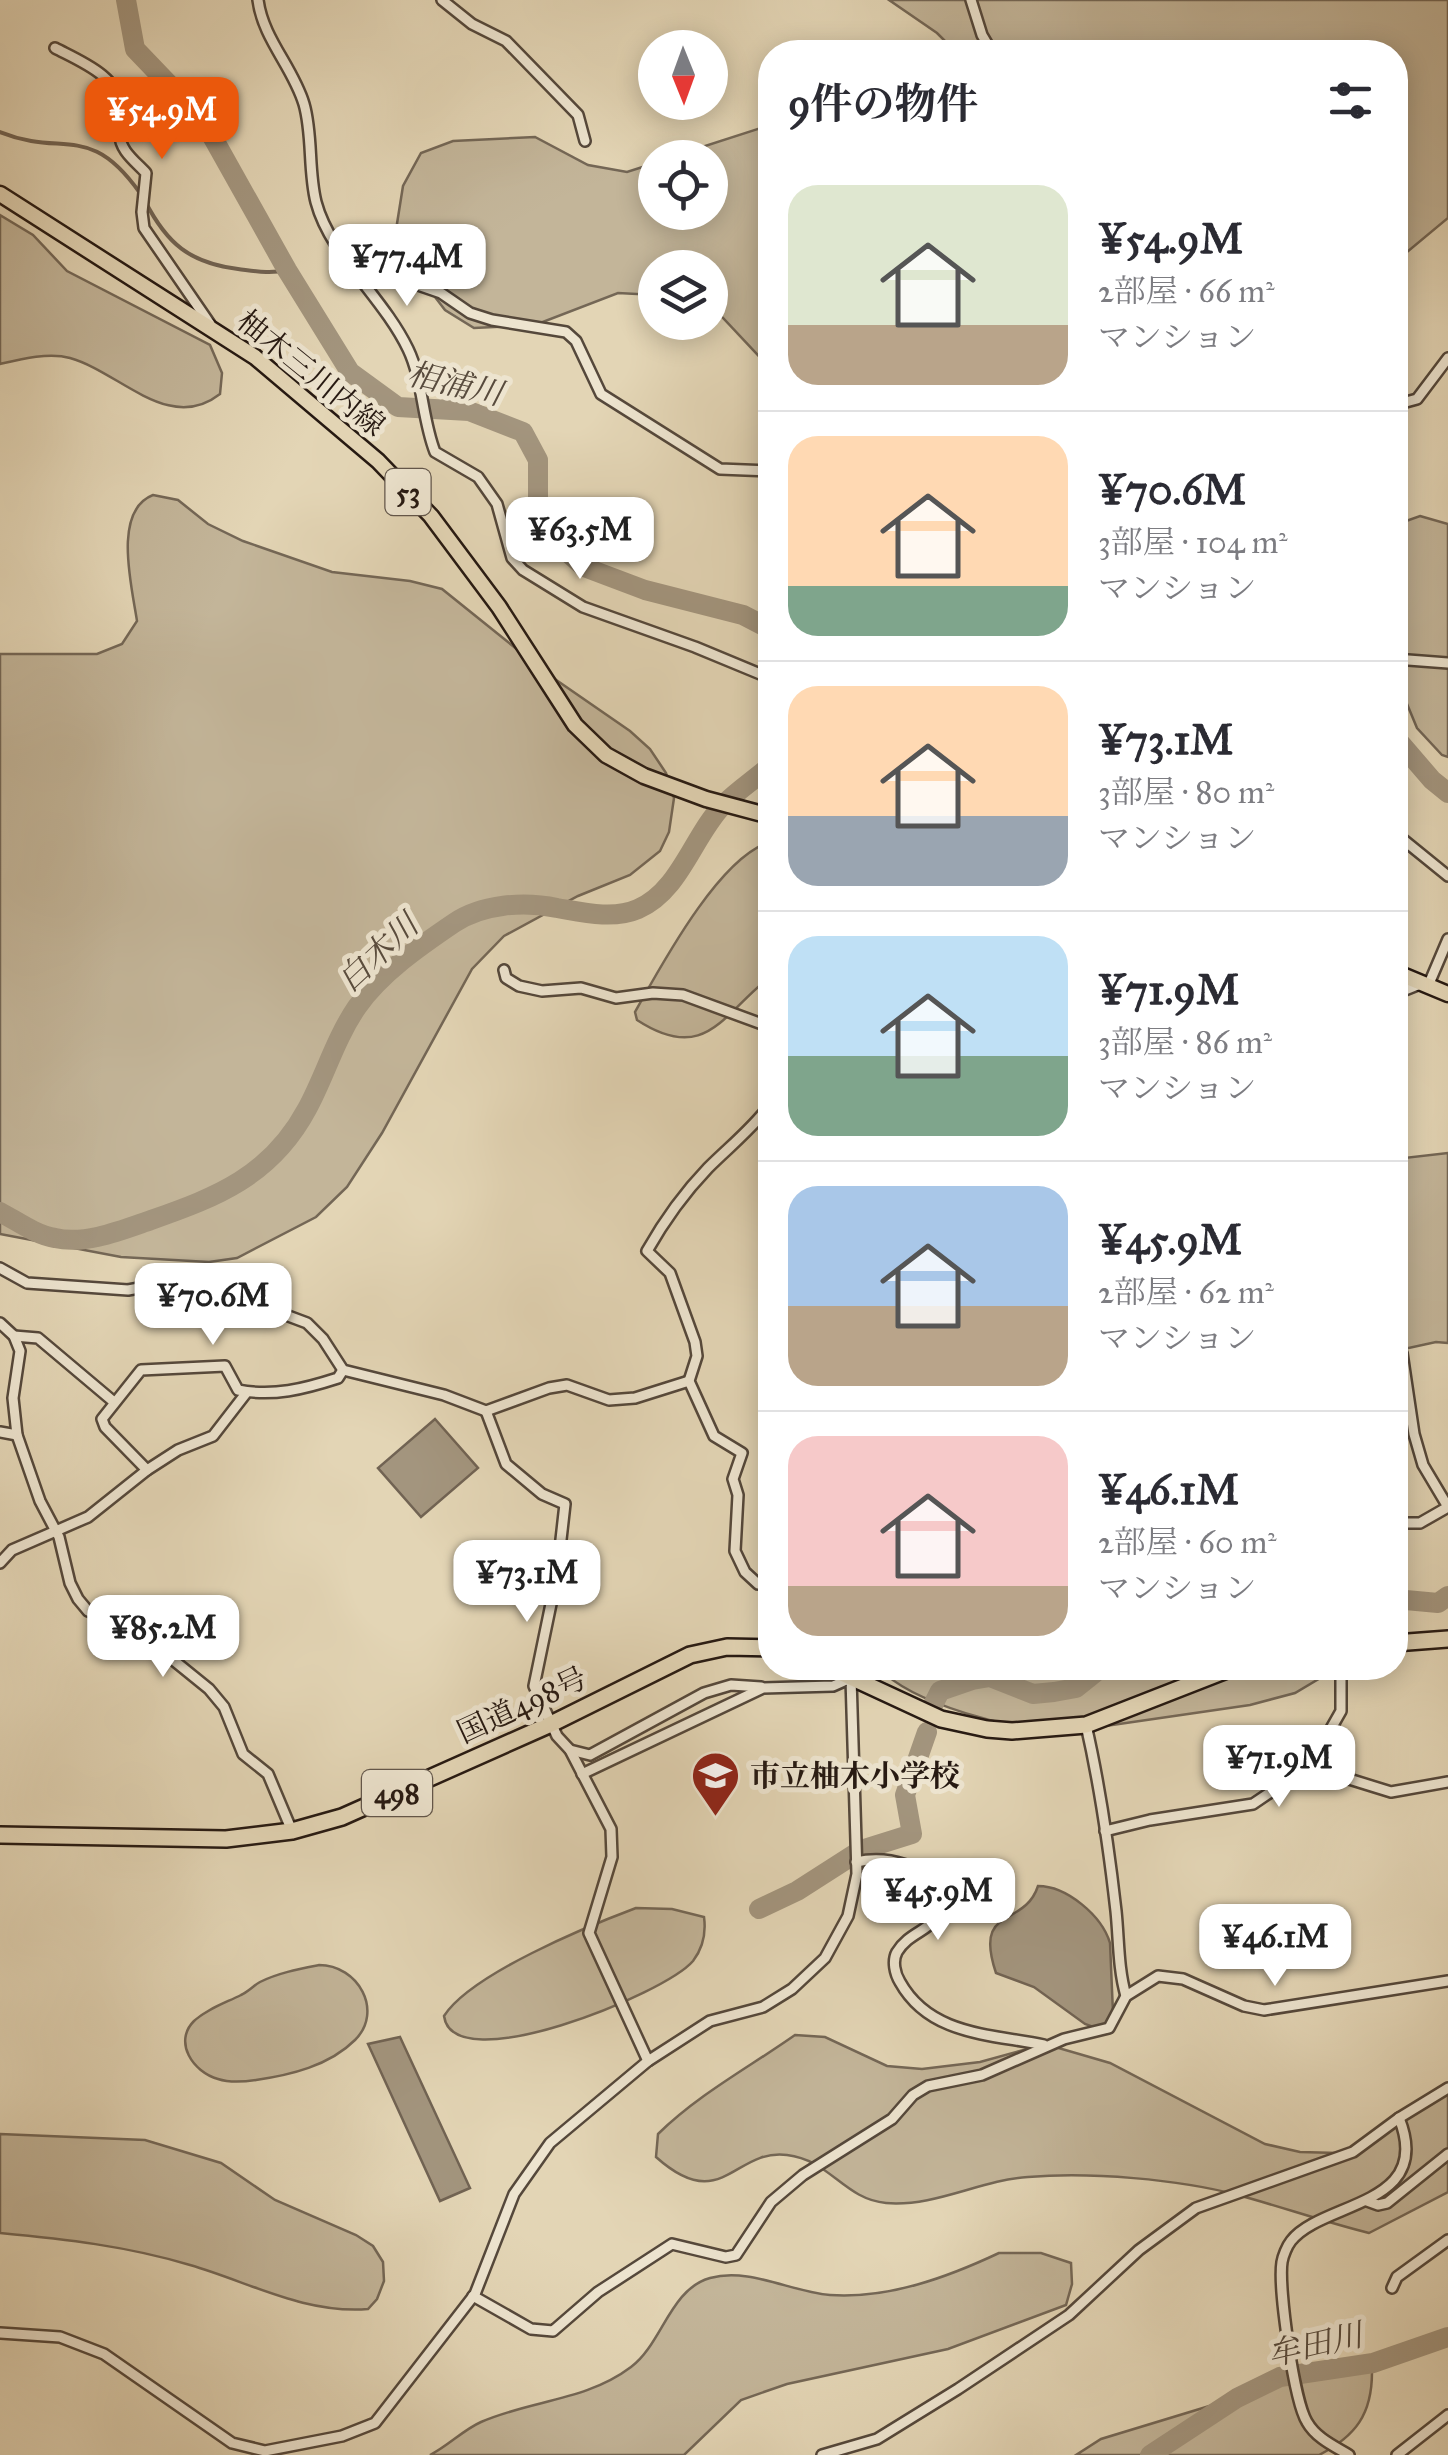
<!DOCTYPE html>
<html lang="ja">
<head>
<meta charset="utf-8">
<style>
	body { margin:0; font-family:"IM FELL Great Primer","Noto Serif JP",serif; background:#f2f2f3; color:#2b2b33; height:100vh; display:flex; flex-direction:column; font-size:38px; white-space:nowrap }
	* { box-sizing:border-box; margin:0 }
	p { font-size:32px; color:#7c7c81 }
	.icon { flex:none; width:55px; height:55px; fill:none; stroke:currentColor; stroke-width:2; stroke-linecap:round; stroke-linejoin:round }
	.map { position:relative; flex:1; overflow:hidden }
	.side { position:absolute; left:758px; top:40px; width:650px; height:1640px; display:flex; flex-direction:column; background:#fff; border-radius:40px; box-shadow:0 5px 25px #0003 }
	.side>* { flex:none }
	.needle { width:65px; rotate:179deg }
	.buttons { position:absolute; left:638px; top:30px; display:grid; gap:20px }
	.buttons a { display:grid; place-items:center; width:90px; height:90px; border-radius:50%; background:#fff; box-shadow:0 5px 25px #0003; font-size:50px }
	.price { position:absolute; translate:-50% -85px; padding:0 22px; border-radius:20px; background:#fff; color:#222; font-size:32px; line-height:65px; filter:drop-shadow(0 2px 5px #0008) }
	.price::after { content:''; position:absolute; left:50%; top:60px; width:30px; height:22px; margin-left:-15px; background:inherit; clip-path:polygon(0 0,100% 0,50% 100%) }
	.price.selected { background:#ea580c; color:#fff }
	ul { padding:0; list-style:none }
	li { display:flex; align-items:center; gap:30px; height:250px; padding:0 30px }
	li+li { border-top:2px solid #e1e1e2 }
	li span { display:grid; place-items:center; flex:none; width:280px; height:200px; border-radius:30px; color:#555 }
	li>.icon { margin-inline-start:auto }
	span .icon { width:120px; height:120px; fill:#fffc; stroke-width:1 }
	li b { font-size:42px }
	h2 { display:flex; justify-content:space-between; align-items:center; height:120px; padding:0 30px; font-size:42px }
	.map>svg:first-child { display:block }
	.green { fill:#c3b599; stroke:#746756; stroke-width:2.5 }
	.water { fill:#a3957e; stroke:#716353; stroke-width:2.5 }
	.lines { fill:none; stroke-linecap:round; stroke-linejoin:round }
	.stream { stroke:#716353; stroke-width:4 }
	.river { stroke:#a3957e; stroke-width:20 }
	.street-casing { stroke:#55483b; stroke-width:14 }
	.primary-casing { stroke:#261912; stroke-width:19 }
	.highway-casing { stroke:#261912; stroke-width:20 }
	.street { stroke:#ede4cf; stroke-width:9 }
	.primary { stroke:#e3d5b5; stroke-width:14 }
	.highway { stroke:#e3d5b5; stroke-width:15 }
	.labels { text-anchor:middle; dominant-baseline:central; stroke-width:10; stroke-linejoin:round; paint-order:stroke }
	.shield { fill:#ede4cf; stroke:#62564b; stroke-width:2.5 }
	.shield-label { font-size:28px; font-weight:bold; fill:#261912 }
	.street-label { font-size:30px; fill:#261912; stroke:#ede4cf }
	.poi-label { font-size:30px; font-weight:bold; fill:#261912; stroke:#ede4cf; text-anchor:start }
	.water-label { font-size:32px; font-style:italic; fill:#584b3d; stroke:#ede4cf }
</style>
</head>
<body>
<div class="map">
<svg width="1448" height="2455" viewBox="0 0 1448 2455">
	<rect width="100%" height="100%" fill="#e3d5b5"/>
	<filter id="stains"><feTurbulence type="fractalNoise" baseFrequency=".002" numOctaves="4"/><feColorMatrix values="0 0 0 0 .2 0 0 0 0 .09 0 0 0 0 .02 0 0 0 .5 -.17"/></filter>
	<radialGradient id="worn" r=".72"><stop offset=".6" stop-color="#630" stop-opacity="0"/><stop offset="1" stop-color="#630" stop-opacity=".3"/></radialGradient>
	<!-- green -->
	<g class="green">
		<polygon points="889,0 1448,0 1448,218 1395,262 1395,52 956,52 937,33"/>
		<polygon points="770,125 770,368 710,304 710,268 655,268 655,295 618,293 535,325 474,328 445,310 406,259 396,230 403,186 421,153 453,141 535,137 588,165 627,172 655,163 655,212 710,212 710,158 671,157"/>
		<path d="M0 215 33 235 67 271 210 345 222 373 220 394C169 434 120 372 70 358 49 352 21 359 0 364Z"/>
		<path d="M153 495 178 500 208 524 243 541 332 572 410 581 442 589 549 675 630 731 650 749 666 773 674 798 669 832 660 851 630 875 578 896 504 936 472 969 382 1133 347 1187 316 1217 237 1258 209 1262 121 1257 0 1234V654H97L122 644 137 621C132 587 112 511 153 495Z"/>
		<polygon points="1420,516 1448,524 1448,757 1442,755 1417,728 1395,675 1395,525"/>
		<path d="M770 842V977C723 1013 706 1065 637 1020L635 1012C661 966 719 857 770 842Z"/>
		<polygon points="1448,1153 1448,1343 1436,1342 1395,1351 1395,1159"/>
		<path d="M879 1668H1337L1295 1693 1250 1705 1064 1732C1015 1731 912 1704 879 1668Z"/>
		<path d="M636 1908 672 1909 704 1917C706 1932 703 1948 693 1961 665 1994 453 2081 444 2016 471 1974 588 1926 636 1908Z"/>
		<path d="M319 1965C358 1965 384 2011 355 2040 329 2066 290 2075 256 2080 243 2082 230 2083 218 2079 193 2072 173 2042 194 2021 207 2009 225 2003 241 1995 248 1992 253 1986 260 1982 278 1973 299 1969 319 1965Z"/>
		<path d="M795 2035 825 2037 887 2066 922 2069 980 2062 1045 2044 1110 2063 1265 2144 1300 2152 1338 2153 1373 2143 1448 2085V2192L1369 2233C1325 2222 1282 2207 1238 2195 1177 2179 1091 2172 1028 2177 980 2180 936 2207 886 2203 844 2199 830 2160 787 2155 734 2148 722 2216 656 2157L658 2134C699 2094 748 2068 795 2035Z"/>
		<path d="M0 2134 145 2140 221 2163 275 2200 356 2235 373 2246 383 2262 384 2281 377 2299 368 2309C304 2314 249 2282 190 2265 127 2246 64 2239 0 2233Z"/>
		<path d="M999 2253H1041L1071 2263 1072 2284 1066 2305 948 2349 787 2384 741 2400 684 2455H430C448 2446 463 2430 481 2422 531 2400 586 2401 631 2367 662 2344 670 2289 710 2278 749 2267 791 2292 830 2295 889 2299 948 2277 999 2253Z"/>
		<path d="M1342 2365 1372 2372C1372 2414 1356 2436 1319 2455H1076L1101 2439 1239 2397 1296 2369Z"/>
	</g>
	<!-- water -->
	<g class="water">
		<polygon points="435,1419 478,1468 421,1517 378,1468"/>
		<path d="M1038 1886C1067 1886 1102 1916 1110 1943L1113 2013 1109 2023 1096 2028 1085 2024 1034 1987 996 1973C973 1904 1024 1929 1038 1886Z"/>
		<polygon points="400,2037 470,2188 440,2201 368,2044"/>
	</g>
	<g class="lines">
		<!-- stream -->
		<g class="stream">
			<path d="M0 132C64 158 89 121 140 193"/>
			<path d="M145 201C167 244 190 263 238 269 255 271 270 274 287 270"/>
		</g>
		<!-- river -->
		<g class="river">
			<polyline points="126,0 135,49 203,120 287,270 350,372 398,407 469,411 523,432 538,460 538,503 551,537 584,567 645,590 743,615 770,629"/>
			<polyline points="1395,737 1432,780 1448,793"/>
			<path d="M0 1212C17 1221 36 1235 55 1238 86 1245 122 1230 151 1220 217 1197 271 1176 307 1109 325 1076 335 1039 357 1007 381 973 420 946 454 923 482 904 524 901 557 908 581 912 613 920 638 909 680 891 693 836 723 805 737 791 755 779 770 766"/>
			<polyline points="1395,1599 1438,1603 1448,1596"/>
			<polyline points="933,1705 940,1691 972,1680 990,1677 1033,1694 1054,1692 1076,1688 1101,1668"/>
			<polyline points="759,1909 797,1891 861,1850 912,1834 905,1795 927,1732"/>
			<polyline points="1150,2455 1237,2398 1280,2377 1373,2363 1448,2337"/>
		</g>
		<defs>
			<g id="street">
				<path d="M258 0C263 39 293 67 304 104 313 135 308 170 316 202 330 255 383 297 408 349 423 380 422 419 435 452L478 477 497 504 512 558 523 570 583 607 695 647 770 678"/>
				<polyline points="442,0 472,24 506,41 578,115 585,141"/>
				<polyline points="971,0 982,35 992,52"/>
				<path d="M55 48C82 62 119 76 123 111 125 118 120 127 120 134 119 150 136 162 146 173L142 212 144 228 210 324"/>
				<polyline points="337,242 374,270 441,293 470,313 492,320 566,332 576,341 601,394 720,469 770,471"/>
				<polyline points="1395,405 1417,399 1448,358"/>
				<polyline points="1395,659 1448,663"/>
				<polyline points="1395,833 1448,876"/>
				<polyline points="504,970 506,978 519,986 542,991 581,988 616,998 653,993 683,995 770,1027"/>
				<polyline points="1428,986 1448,939"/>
				<polyline points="1395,994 1420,984"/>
				<path d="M770 1105C752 1129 729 1147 708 1168 684 1193 664 1221 647 1251L670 1273 695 1342 697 1356 689 1381 714 1436 742 1453 733 1479 738 1495 735 1551 745 1572 758 1584H770"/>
				<polyline points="0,1268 27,1283 128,1290 156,1285 243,1299 307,1323 323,1339 343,1370 444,1395 486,1411 549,1388 567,1385 609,1400 635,1398 689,1381"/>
				<polyline points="0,1323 14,1336 20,1351 13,1398 17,1435 40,1501 59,1537 70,1583 78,1599 88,1611 135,1629 209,1689 224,1707 243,1754 268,1774 292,1831"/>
				<polyline points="14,1336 38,1338 114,1402"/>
				<polyline points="1395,1348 1402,1353 1414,1434 1423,1465 1448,1507"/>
				<polyline points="486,1411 506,1464 542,1494 565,1504 557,1575 534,1686 557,1736 570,1750 611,1829 612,1857 589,1933 648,2061"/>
				<polyline points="0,1432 17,1435"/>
				<path d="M147 1470 105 1427 102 1419 141 1370 225 1366 238 1390C273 1397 304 1389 338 1378L343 1370"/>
				<polyline points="1395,1523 1420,1523 1448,1507"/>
				<polyline points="0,1563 12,1550 88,1517 147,1470 178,1450 213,1436 247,1392"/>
				<path d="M1086 1725C1100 1786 1109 1849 1116 1911 1119 1940 1118 1968 1126 1996"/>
				<polyline points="570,1750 590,1755 704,1693 731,1685 761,1687"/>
				<polyline points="1312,1762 1349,1779 1391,1792 1448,1782"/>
				<polyline points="1105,1831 1150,1820 1253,1804 1287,1781 1312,1762 1341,1711 1341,1668"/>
				<path d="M856 1862C887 1855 927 1865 943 1895 942 1932 912 1927 897 1952 892 1961 895 1974 900 1982 930 2036 992 2034 1044 2045"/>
				<polyline points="1367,2201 1378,2205 1387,2203 1448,2154"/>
				<polyline points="1392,2288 1397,2277 1448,2240"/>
				<polyline points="473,2296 531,2329 553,2331 598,2292 672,2244 726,2257 736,2255 771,2202 803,2175 892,2119 913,2095 928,2086 982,2075 1064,2039 1109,2028 1126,1996 1158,1976 1183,1979 1244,2006 1264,2010 1448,1981"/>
				<polyline points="0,2333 60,2337 104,2354 232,2443 265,2451 342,2436 375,2423 475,2294 514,2194 550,2143 648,2061 710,2021 763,2007 792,1989 825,1958 848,1916 857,1874 851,1678 833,1686 763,1688 582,1774"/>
				<polyline points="822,2455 877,2439 958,2389 1069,2315 1139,2250 1196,2208 1353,2152 1399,2118 1448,2088"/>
				<path d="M1349 2455C1334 2446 1316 2438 1307 2422 1294 2401 1278 2287 1282 2262 1283 2256 1287 2246 1291 2241 1322 2201 1435 2207 1399 2118"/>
				<polyline points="1397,2455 1448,2415"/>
			</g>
			<g id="primary">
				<polyline points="0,194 255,357 378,461 431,516 499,607 575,725 606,755 644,776 706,799 770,816"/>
				<polyline points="1395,972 1448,994"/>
			</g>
			<g id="highway">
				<polyline points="1395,1643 1448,1639"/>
				<polyline points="831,1668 941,1719 987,1729 1012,1731 1086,1725 1232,1668"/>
				<polyline points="0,1835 226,1839 292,1831 342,1817 551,1724 690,1655 727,1647 770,1648"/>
			</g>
		</defs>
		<!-- street casing -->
		<use href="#street" class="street-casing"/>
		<!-- primary casing -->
		<use href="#primary" class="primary-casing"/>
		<!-- highway casing -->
		<use href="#highway" class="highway-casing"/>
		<!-- street -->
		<use href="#street" class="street"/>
		<!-- primary -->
		<use href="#primary" class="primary"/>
		<!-- highway -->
		<use href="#highway" class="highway"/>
	</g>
	<!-- icons -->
	<defs>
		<symbol id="school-pin" viewBox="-11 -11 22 30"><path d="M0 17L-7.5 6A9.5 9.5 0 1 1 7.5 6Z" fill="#8f2418" stroke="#ede4cf"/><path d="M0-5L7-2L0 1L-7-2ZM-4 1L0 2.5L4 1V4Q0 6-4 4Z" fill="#fff"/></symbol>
	</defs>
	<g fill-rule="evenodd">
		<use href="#school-pin" x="688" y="1748" width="55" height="75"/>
	</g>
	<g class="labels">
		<!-- shield labels -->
		<g class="shield">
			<rect x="385.5" y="469" width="45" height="46" rx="8"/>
			<rect x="362" y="1770" width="70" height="46" rx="8"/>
		</g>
		<g class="shield-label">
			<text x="408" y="492">53</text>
			<text x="397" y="1793">498</text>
		</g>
		<!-- street labels -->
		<g class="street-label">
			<text transform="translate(311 373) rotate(39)">柚木三川内線</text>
			<text transform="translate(522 1705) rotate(-25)">国道498号</text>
		</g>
		<!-- poi labels -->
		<g class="poi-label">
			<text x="750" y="1776">市立柚木小学校</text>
		</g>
		<!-- water labels -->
		<g class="water-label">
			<text transform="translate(455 384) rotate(13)">相浦川</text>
			<text transform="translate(378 953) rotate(-43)">白木川</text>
			<text transform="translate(1315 2345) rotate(-13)">牟田川</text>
		</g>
	</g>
	<rect width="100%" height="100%" filter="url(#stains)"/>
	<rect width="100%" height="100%" fill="url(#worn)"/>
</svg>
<div class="buttons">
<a><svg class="needle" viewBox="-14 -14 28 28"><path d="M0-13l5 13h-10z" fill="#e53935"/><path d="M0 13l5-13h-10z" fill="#7c7c81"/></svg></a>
<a><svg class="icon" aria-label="locate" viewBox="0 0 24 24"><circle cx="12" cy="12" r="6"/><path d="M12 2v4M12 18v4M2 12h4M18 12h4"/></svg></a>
<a><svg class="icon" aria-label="layers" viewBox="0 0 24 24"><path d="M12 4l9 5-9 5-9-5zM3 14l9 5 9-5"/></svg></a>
</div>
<b class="price selected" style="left:162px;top:162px">¥54.9M</b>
<b class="price" style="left:407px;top:309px">¥77.4M</b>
<b class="price" style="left:580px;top:582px">¥63.5M</b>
<b class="price" style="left:213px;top:1348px">¥70.6M</b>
<b class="price" style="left:527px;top:1625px">¥73.1M</b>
<b class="price" style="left:163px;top:1680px">¥85.2M</b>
<b class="price" style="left:1279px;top:1810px">¥71.9M</b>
<b class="price" style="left:938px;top:1943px">¥45.9M</b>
<b class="price" style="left:1275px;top:1989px">¥46.1M</b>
<section class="side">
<h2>9件の物件<svg class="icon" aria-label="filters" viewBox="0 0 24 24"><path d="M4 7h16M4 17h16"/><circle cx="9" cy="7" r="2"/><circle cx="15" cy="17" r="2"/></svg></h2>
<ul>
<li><span style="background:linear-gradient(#dfe7d0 70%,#b9a48a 0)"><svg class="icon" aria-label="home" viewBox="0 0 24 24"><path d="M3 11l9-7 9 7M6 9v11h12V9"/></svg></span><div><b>¥54.9M</b><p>2部屋 · 66 m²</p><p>マンション</p></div></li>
<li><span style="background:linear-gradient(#ffd9b3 75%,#7fa58c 0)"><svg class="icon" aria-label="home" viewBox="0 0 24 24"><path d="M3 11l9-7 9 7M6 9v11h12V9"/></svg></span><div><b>¥70.6M</b><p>3部屋 · 104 m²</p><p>マンション</p></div></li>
<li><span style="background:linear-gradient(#ffd9b3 65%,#9aa5b1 0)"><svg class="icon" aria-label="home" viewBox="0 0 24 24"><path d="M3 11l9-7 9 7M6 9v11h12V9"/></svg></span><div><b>¥73.1M</b><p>3部屋 · 80 m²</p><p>マンション</p></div></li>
<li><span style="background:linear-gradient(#bfe0f5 60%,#7fa58c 0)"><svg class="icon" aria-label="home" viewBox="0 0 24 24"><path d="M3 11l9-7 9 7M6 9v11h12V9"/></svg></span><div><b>¥71.9M</b><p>3部屋 · 86 m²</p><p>マンション</p></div></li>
<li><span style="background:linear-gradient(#a9c7e8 60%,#b9a48a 0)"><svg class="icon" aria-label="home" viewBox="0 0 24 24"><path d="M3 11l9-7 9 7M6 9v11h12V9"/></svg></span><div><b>¥45.9M</b><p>2部屋 · 62 m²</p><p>マンション</p></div></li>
<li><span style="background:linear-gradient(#f6c9c9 75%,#b9a48a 0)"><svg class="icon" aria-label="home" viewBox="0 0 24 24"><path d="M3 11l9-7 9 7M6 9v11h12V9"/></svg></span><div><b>¥46.1M</b><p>2部屋 · 60 m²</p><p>マンション</p></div></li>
</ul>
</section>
</div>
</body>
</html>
